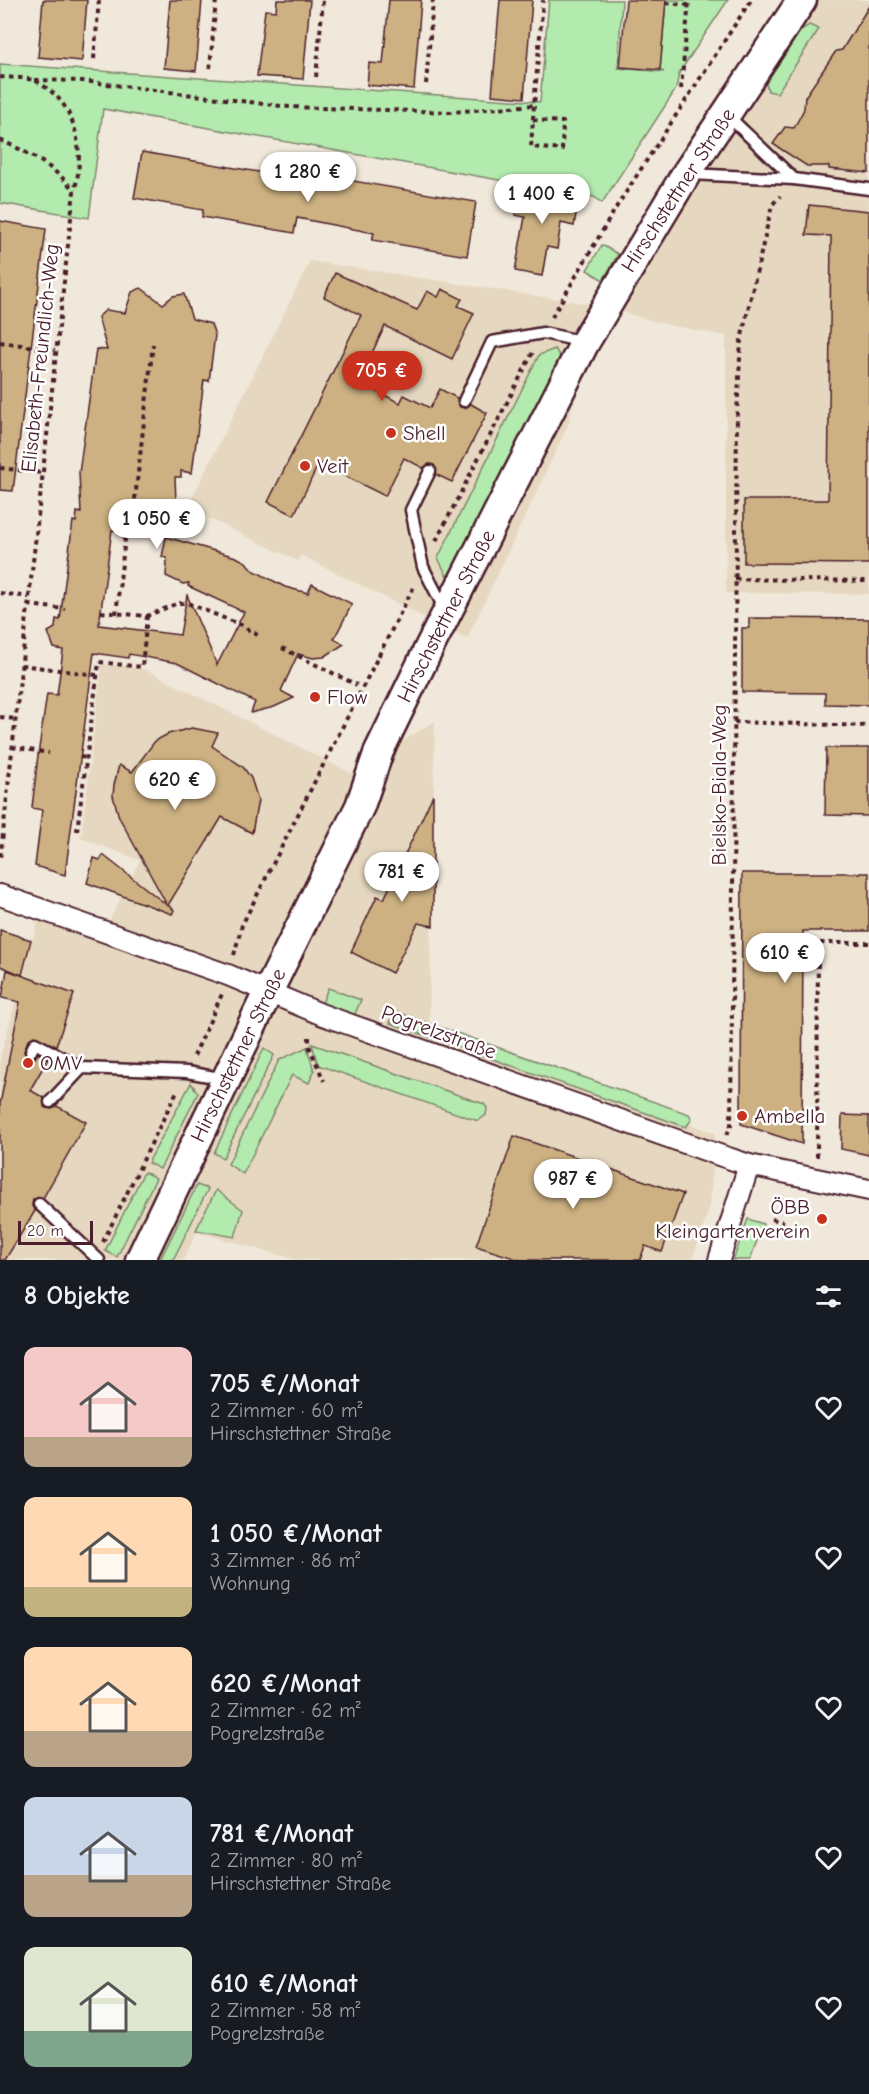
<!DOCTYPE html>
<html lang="de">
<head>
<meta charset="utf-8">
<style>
	body { margin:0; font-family:"Comic Neue",sans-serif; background:#20242c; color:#f1f3f6; height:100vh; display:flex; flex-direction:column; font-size:22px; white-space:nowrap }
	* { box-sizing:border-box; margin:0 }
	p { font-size:20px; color:#9ea1a6 }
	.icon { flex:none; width:33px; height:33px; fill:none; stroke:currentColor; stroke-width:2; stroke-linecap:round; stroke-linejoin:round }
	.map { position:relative; height:1260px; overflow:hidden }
	.details { display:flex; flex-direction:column; background:#171b24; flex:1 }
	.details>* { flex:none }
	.scale { position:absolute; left:18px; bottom:15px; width:75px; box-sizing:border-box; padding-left:6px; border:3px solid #4a1f2b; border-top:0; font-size:16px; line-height:21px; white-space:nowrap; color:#4a1f2b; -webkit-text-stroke:4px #fff; paint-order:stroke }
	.price { position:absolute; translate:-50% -51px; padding:0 14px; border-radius:21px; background:#fff; color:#222; font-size:20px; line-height:39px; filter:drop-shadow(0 2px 3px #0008) }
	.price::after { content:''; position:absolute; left:50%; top:36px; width:18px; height:14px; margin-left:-9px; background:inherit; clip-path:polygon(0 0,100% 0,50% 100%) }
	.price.selected { background:#c8321e; color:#fff }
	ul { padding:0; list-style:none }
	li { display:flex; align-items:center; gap:18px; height:150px; padding:0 24px }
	li span { display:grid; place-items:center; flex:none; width:168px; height:120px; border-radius:12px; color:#555 }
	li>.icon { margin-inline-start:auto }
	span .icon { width:72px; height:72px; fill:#fffc; stroke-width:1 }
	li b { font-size:26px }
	h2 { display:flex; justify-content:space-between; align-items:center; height:72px; padding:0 24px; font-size:26px }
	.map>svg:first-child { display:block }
	.built { fill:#e6d8c0 }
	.green { fill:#b3ebae; stroke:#7e856c; stroke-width:1.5 }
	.building { fill:#cdb182; stroke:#4a1f2b; stroke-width:1.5 }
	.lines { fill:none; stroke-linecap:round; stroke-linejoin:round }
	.lane-casing { stroke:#4a1f2b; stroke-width:15 }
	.street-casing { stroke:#4a1f2b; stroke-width:24 }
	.secondary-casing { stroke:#4a1f2b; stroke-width:33 }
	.path { stroke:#4a1f2b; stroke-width:4; stroke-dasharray:4.5 4.5; stroke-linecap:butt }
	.lane { stroke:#fff; stroke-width:10 }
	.street { stroke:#fff; stroke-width:20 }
	.secondary { stroke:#fff; stroke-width:28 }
	.poi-dot { fill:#c8321e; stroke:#fff; stroke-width:2 }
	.labels { text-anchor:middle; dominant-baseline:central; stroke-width:5; stroke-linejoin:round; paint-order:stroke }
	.street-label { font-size:21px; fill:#4a1f2b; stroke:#fff }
	.poi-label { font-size:21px; fill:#4a1f2b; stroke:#fff; text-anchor:start }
</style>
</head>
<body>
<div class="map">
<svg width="869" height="1260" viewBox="0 0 869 1260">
	<rect width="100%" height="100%" fill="#f0e8da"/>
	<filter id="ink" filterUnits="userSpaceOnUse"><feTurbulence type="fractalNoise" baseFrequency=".0167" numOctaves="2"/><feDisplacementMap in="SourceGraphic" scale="12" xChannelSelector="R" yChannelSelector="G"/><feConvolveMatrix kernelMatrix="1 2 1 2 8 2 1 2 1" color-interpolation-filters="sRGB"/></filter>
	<g filter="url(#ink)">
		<!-- built -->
		<g class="built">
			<polygon points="810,0 869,0 869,594 726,593 726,336 668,325 596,305 569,423 467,639 301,555 298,561 187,508 310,261 596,305"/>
			<polygon points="102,664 144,669 351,773 435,721 429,1034 715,1133 710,1207 692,1260 297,1260 197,1232 183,1260 0,1260 0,1058 42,906 105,929 140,860 81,838"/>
		</g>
		<!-- green -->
		<g class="green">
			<polygon points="549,0 622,0 618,68 664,72 660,70 666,0 728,0 679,73 676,89 602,203 594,197 103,109 89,218 0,203 0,64 540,102"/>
			<polygon points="809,25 819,29 777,93 768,91 766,83 769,78 801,30"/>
			<polygon points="602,245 618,254 603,280 587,270"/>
			<polygon points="555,349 561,358 453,573 447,576 438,558 539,355"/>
			<polygon points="328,988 361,1000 354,1016 322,1003"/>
			<polygon points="394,1011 689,1114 692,1119 686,1127 390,1023"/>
			<polygon points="312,1044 484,1104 487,1108 486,1115 478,1121 318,1065"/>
			<polygon points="307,1047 314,1071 309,1083 292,1075 243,1174 228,1164 279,1060"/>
			<polygon points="264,1048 274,1055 223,1158 214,1153"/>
			<polygon points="191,1083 198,1093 160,1169 148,1163"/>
			<polygon points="144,1172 156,1178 117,1257 105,1251"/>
			<polygon points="197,1185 208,1189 173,1260 160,1260"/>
			<polygon points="216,1190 243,1210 235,1237 196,1230"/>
			<polygon points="748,1219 763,1224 750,1260 733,1260"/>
		</g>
		<!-- building -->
		<g class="building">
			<polygon points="43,0 87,0 82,61 38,57"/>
			<polygon points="170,0 202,0 196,71 164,68"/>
			<polygon points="277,0 310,0 303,79 257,76 265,10 276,11"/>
			<polygon points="389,0 421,0 414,89 367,85 369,63 383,64"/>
			<polygon points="500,0 532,0 524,98 492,95"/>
			<polygon points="626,0 666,0 660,70 620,67"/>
			<polygon points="869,6 869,173 829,169 829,166 807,166 773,144 785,127 794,128 804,109 805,97 836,51 842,50"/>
			<polygon points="142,152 312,181 313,174 476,202 467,256 372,240 374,233 297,218 294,233 202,217 203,210 134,198"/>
			<polygon points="520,185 579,196 574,226 561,223 557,249 547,247 542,276 515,271 525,217 515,215"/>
			<polygon points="809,205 869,211 869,564 744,563 744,500 828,500 831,236 806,235"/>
			<polygon points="0,221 46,229 13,491 0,490"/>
			<polygon points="335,273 417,310 427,291 438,297 442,289 462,299 458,306 474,313 452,359 385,326 358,382 400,403 404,395 430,408 440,389 457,398 460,407 465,408 471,404 487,413 452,482 437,475 434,465 429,464 423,468 404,458 385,496 319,463 294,515 268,502 361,315 324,297"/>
			<polygon points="141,288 163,304 173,296 184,294 192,319 211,324 215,335 209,381 204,380 192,473 181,471 181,477 175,477 176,503 169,508 168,513 121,507 119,531 112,530 99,625 180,635 187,595 217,665 244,612 188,586 189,583 183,584 166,576 167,558 162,557 166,537 236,557 246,562 251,569 285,587 308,593 312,584 352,604 334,639 344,644 324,657 313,658 298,654 281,691 294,698 274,707 251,713 255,702 177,663 129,654 128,658 94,653 65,875 35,866 42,810 32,808 38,755 47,694 57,695 63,650 54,648 48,632 55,628 56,619 60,620 73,521 76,522 77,512 81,513 79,473 96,349 107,350 98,317 106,310 125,313 132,292"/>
			<polygon points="749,618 869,619 869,705 825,704 825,693 742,692 742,628 749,628"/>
			<polygon points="192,728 218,733 212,746 243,767 251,778 258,800 252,833 222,817 168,905 174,910 172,914 87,883 94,858 100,860 103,855 167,905 119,817 113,796 114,785 119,765 132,772 155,741 168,734"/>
			<polygon points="826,748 869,748 869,816 825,815"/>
			<polygon points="433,795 433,926 418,923 392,973 351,952 377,896 384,899"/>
			<polygon points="742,873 869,873 869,931 803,931 802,1144 741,1124"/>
			<polygon points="0,930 31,940 22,975 0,966"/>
			<polygon points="7,970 74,994 56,1046 34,1036 28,1040 24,1052 28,1058 35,1058 38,1053 48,1059 30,1090 44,1098 44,1107 52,1109 57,1106 86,1122 43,1198 33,1199 32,1206 35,1211 5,1260 0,1260 0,1104 20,1002 2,998"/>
			<polygon points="842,1115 869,1116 869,1155 841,1149"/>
			<polygon points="514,1136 683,1194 662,1252 645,1246 640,1260 520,1260 476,1246"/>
		</g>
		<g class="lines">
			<defs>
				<g id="lane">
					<polyline points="727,115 794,179"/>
					<polyline points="690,174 794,179 869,189"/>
					<polyline points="464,401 492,342 543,333 585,342"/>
					<polyline points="430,471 411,510 423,567 445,610"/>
					<polyline points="31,1051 35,1043 82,1068"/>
					<polyline points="50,1102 82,1068 187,1072 225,1079"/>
					<polyline points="39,1204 99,1260"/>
				</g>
				<g id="street">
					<polyline points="0,895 228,975 323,1015 719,1155 749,1165 869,1190"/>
					<polyline points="719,1260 749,1165"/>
				</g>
				<polyline id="secondary" points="140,1260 267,994 360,806 379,751 430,646 585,342 686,174 802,0"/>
			</defs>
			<!-- lane casing -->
			<use href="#lane" class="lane-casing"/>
			<!-- street casing -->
			<use href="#street" class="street-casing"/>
			<!-- secondary casing -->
			<use href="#secondary" class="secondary-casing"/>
			<!-- path -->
			<g class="path">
				<polyline points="666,3 689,5"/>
				<polyline points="94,59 99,0"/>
				<polyline points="210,68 216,0"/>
				<path d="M0 77C11 78 22 77 33 80 38 81 44 86 48 89 78 110 85 158 74 191"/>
				<polyline points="316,77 323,0"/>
				<polyline points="35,80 83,81 289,107 451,112 534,105"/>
				<polyline points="426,84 433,0"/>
				<polyline points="681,89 689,0"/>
				<polyline points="533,120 563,122 562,150 531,147 534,105 543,0"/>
				<path d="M0 140C27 152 56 167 74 191L0 860"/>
				<polyline points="552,317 617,206 751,0"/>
				<polyline points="0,342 55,350"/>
				<polyline points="0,468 42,473"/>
				<polyline points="436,541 533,352"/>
				<polyline points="735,579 869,581"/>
				<polyline points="0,593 29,597"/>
				<polyline points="28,605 65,609"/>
				<polyline points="101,612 147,616 178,603 187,603 241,625 259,636"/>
				<polyline points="116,614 126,530 133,516 153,344"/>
				<polyline points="282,648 357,685"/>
				<polyline points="21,665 97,675"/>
				<polyline points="0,717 15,719"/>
				<polyline points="734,722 869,726"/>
				<polyline points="12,747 49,753"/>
				<polyline points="80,757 87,758"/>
				<polyline points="77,831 99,662 142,667 147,616"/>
				<polyline points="234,955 242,925 413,588"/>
				<polyline points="309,1037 309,1046 324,1081"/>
				<polyline points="194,1056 222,994"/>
				<polyline points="727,1135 731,1125 737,413 741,340 772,205 780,196"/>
				<polyline points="817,1157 818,943 869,943"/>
				<polyline points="772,1219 784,1222"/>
				<polyline points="103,1242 178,1089"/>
			</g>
			<!-- lane -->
			<use href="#lane" class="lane"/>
			<!-- street -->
			<use href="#street" class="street"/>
			<!-- secondary -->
			<use href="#secondary" class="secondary"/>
		</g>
	</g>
	<!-- markers -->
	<g class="poi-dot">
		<circle cx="391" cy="433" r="6"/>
		<circle cx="305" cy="466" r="6"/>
		<circle cx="315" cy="697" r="6"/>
		<circle cx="28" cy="1063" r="6"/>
		<circle cx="742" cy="1116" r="6"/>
		<circle cx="822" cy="1219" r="6"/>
	</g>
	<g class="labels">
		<!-- street labels -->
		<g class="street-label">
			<text transform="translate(678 190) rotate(-57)">Hirschstettner Straße</text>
			<text transform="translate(40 358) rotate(-84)">Elisabeth-Freundlich-Weg</text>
			<text transform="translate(446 616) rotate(-63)">Hirschstettner Straße</text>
			<text transform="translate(719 785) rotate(-90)">Bielsko-Biala-Weg</text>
			<text transform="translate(439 1032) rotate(20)">Pogrelzstraße</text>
			<text transform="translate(238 1055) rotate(-64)">Hirschstettner Straße</text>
		</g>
		<!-- poi labels -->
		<g class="poi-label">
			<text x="403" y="433">Shell</text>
			<text x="317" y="466">Veit</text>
			<text x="327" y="697">Flow</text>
			<text x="40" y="1063">OMV</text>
			<text x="754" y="1116">Ambella</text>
			<text x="810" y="1207" text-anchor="end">ÖBB<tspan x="810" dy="24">Kleingartenverein</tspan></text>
		</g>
	</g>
</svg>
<div class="scale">20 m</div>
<b class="price" style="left:308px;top:203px">1 280 €</b>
<b class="price" style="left:542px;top:225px">1 400 €</b>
<b class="price selected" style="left:382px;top:402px">705 €</b>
<b class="price" style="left:157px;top:550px">1 050 €</b>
<b class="price" style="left:175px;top:811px">620 €</b>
<b class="price" style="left:402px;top:903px">781 €</b>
<b class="price" style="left:785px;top:984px">610 €</b>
<b class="price" style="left:573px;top:1210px">987 €</b>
</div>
<section class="details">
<h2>8 Objekte<svg class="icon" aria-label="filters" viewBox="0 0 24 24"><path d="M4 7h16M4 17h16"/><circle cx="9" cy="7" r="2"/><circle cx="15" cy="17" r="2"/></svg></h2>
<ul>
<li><span style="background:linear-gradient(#f6c9c9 75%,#b9a48a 0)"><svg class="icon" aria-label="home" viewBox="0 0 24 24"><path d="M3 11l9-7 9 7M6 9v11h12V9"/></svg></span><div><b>705 €/Monat</b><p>2 Zimmer · 60 m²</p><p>Hirschstettner Straße</p></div><svg class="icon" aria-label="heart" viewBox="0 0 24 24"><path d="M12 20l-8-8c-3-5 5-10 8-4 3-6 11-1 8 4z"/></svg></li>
<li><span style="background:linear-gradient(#ffd9b3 75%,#c2b280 0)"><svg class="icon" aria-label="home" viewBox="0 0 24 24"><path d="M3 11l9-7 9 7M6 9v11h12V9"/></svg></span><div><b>1 050 €/Monat</b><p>3 Zimmer · 86 m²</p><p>Wohnung</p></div><svg class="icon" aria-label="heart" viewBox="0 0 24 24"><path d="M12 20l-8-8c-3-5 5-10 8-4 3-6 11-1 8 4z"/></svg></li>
<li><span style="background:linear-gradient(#ffd9b3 70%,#b9a48a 0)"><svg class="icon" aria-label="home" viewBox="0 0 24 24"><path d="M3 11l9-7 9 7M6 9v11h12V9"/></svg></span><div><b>620 €/Monat</b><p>2 Zimmer · 62 m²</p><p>Pogrelzstraße</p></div><svg class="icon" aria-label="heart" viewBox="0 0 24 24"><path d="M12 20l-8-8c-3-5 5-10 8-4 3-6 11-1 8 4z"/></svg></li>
<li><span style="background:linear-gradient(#c9d6e8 65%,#b9a48a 0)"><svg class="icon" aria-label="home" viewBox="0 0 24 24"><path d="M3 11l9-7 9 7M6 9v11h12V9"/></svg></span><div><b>781 €/Monat</b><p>2 Zimmer · 80 m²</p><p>Hirschstettner Straße</p></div><svg class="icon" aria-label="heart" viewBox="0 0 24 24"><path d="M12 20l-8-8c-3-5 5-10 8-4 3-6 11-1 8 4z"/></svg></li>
<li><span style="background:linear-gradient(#dfe7d0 70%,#7fa58c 0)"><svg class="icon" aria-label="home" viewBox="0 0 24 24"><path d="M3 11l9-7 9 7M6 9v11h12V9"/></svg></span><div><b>610 €/Monat</b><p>2 Zimmer · 58 m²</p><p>Pogrelzstraße</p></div><svg class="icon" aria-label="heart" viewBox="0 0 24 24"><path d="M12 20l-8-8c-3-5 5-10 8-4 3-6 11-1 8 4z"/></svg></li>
</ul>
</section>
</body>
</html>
